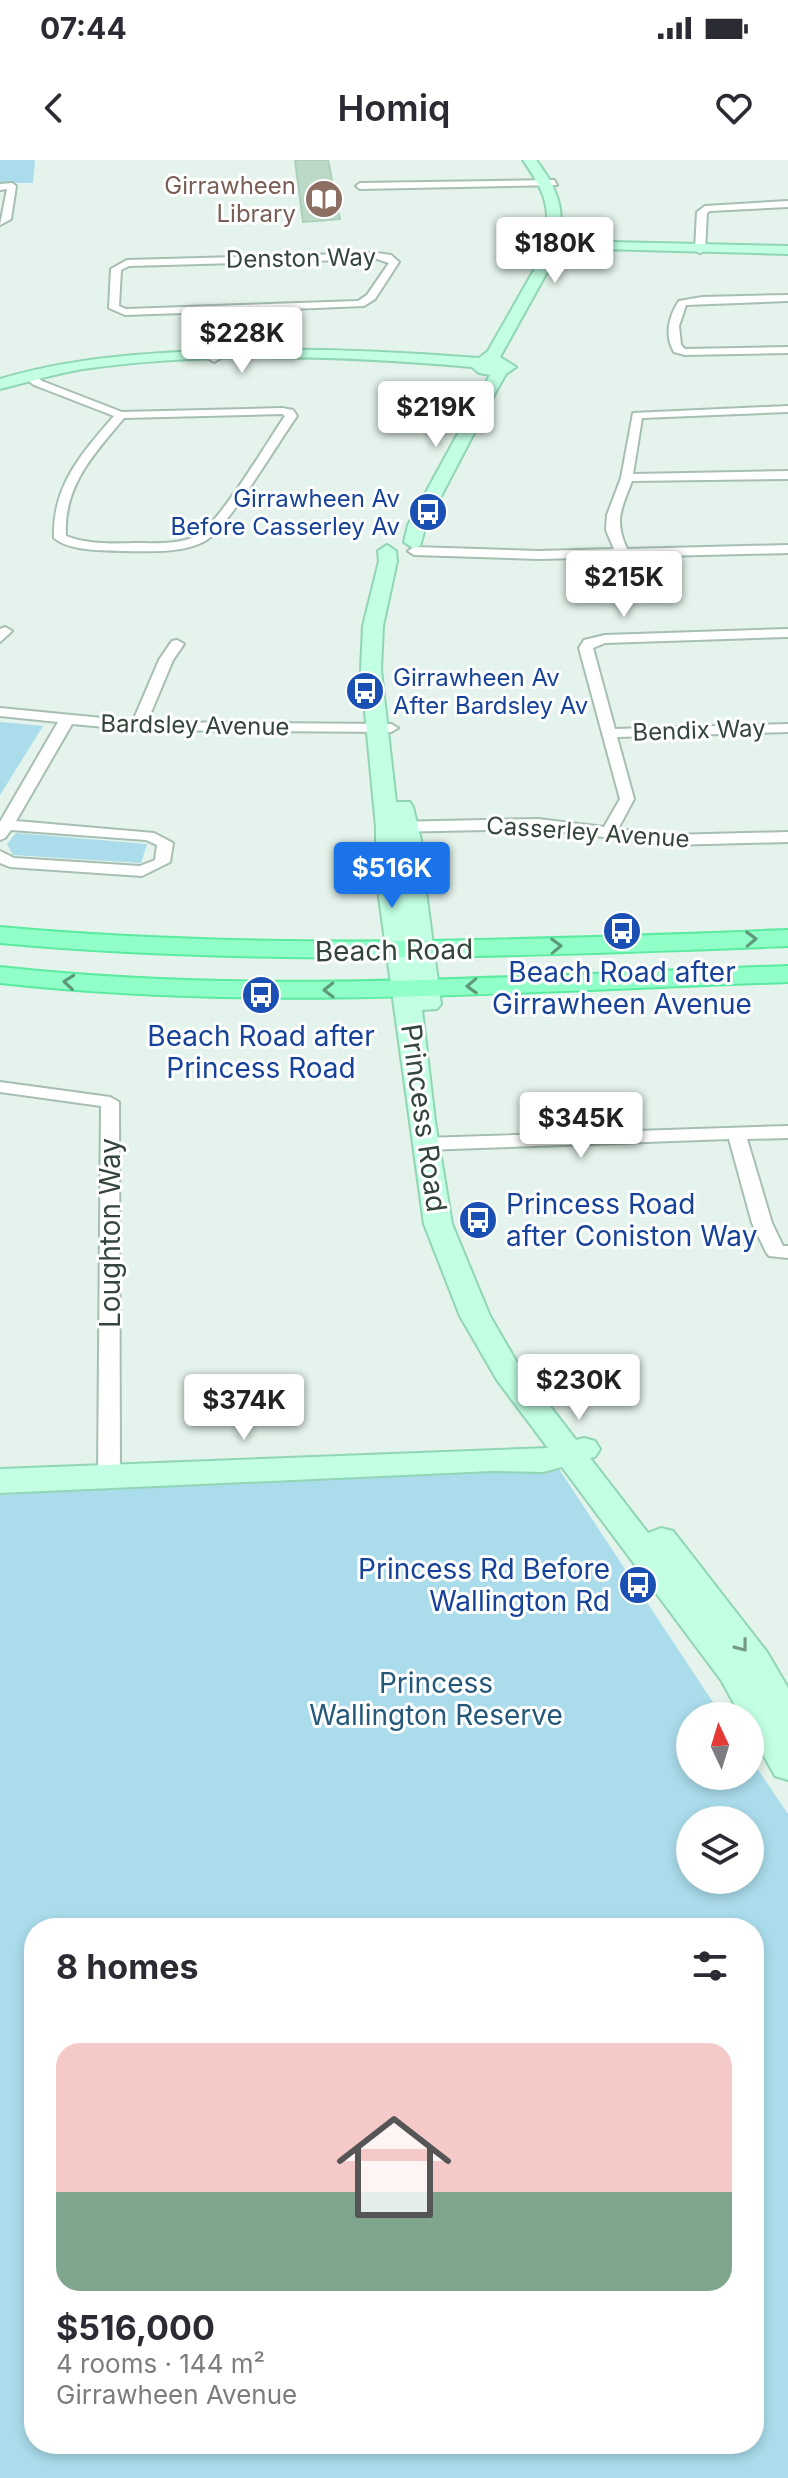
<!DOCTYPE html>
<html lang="en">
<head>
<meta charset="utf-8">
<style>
	body { margin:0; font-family:Inter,sans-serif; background:#f2f2f3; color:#2b2b33; height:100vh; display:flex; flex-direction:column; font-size:30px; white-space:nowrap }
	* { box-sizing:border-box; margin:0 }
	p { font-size:26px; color:#7c7c81 }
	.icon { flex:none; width:44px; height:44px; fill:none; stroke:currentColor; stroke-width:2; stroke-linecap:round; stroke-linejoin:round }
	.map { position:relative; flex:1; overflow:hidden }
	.side { position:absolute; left:24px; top:1758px; width:740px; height:536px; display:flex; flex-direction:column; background:#fff; border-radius:32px; box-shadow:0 4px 12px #0003 }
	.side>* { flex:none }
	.needle { width:52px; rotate:356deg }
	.tools { position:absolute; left:676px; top:1542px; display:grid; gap:16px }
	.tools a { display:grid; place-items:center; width:88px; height:88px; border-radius:50%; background:#fff; box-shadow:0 4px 12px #0003; font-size:40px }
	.price { position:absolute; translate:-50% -68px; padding:0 18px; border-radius:8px; background:#fff; color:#222; font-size:26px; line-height:52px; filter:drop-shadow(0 2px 4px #0008) }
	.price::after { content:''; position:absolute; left:50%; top:48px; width:24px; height:18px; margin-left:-12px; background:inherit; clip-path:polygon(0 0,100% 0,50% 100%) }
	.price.selected { background:#1a73e8; color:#fff }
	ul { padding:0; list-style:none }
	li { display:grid; align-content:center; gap:16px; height:424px; padding:0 32px }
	li span { display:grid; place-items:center; height:248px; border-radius:24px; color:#555 }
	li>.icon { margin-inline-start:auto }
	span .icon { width:144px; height:144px; fill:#fffc; stroke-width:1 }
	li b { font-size:34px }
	h2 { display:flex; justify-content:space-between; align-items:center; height:96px; padding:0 32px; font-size:34px }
	.status { display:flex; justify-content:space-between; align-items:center; height:56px; padding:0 40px; background:#fff; direction:ltr }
	.status svg { height:22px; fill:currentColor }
	header { display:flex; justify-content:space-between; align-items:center; height:104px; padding:0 32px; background:#fff; font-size:36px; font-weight:600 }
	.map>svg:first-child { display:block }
	.green { fill:#aadceb; fill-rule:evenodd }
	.building { fill:#bcd9c7; stroke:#acd1ba; stroke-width:2 }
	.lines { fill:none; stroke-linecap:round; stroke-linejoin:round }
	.street-casing { stroke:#a6bfb1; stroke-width:4 }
	.secondary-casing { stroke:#91d6b4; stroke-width:4 }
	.primary-casing { stroke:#5aeba0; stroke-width:4 }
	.street { fill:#fff; fill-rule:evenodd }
	.secondary { fill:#c2ffe3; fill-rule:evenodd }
	.primary { fill:#91ffc8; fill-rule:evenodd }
	.oneway { stroke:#5e997a }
	.oneway2 { stroke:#749987 }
	.labels { text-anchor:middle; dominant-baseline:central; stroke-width:6; stroke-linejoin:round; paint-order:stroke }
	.far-education-label { font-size:24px; fill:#785e54; stroke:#fff; text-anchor:end }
	.far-street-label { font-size:24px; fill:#34463b; stroke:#fff }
	.far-transit-label { font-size:24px; fill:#164399; stroke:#fff; text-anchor:end }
	.street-label { font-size:28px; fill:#34463b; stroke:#fff }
	.transit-label { font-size:28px; fill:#164399; stroke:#fff }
	.park-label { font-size:28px; fill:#23587b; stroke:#fff }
</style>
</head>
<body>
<div class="status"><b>07:44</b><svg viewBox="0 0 49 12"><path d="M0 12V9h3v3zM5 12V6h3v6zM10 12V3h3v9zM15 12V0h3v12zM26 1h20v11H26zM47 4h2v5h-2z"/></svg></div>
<header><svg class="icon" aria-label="back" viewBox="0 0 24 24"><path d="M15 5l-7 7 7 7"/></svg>Homiq<svg class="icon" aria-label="heart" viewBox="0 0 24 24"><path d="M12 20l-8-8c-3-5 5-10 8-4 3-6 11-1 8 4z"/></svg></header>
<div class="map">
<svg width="788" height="2318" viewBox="0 0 788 2318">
	<rect width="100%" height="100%" fill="#e4f3eb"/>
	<!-- green -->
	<g class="green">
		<polygon points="0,0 35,0 33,23 0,23"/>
		<polygon points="0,562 43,566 0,635"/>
		<polygon points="16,673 147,684 141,703 13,695 7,684"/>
		<path d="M555 1303 722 1556H690V1616H750V1598L788 1654V2318H0V1335ZM690 1660H750V1720H690ZM34 1768H754V2284H34Z"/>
	</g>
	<!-- building -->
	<polygon class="building" points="295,0 328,0 340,59 303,62"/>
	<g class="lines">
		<defs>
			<g id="street">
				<polygon points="554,20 557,25 360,29 356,26 360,23"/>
				<polygon points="12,23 16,26 11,59 0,65 7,29 0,30 0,24"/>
				<polygon points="788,41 788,47 710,51 707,53 705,90 700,93 695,90 697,52 705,46"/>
				<path d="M377 93 391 95 399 102 375 139 364 146 221 152 219 199 214 202 209 199 211 152 125 155 109 148 111 109 127 100ZM377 99 389 103 367 135 358 141 126 149 119 146 121 110 129 106Z"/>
				<path d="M788 135V141L686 145 679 166 681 185 685 189 788 187V193L685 195 674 192C664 175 669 156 679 141L702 137Z"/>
				<path d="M25 214H33L42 221 122 252 282 248 293 250 297 256C279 281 227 369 205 381 182 394 145 391 120 391 99 390 70 391 54 378 52 326 82 293 114 256L34 225 25 218ZM282 254 285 256C267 282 220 363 196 376 179 385 153 383 134 383 112 384 87 384 66 376 63 326 94 294 124 258Z"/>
				<path d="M788 246V252L642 258 633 314 788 311V319L632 321C621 350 614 360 627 389L788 385V393L539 399 414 395 408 391 414 387 539 391 614 389 606 370 607 355 621 318 633 253Z"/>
				<polygon points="5,467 12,471 0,482 0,469"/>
				<polygon points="788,469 788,477 605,483 593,488 615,569 788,564 788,572 617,577 634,639 618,669 670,675 788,672 788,682 670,685 538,669 391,672 383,667 391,662 538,659 604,667 620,639 579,488 584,480 605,475"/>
				<polygon points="177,480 184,484 173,500 147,562 391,564 398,568 391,572 138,570 72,564 16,661 154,673 173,683 170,702 142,716 10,707 0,703 0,691 14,698 140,706 155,700 157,685 146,680 11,670 5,678 0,680 0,662 58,562 0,556 0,548 133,561 159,500 172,481"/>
				<polygon points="0,922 110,937 119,942 120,1315 117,1320 101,1320 98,1315 101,946 0,932"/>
				<polygon points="788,966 788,978 747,979 772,1063 783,1086 788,1086 788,1098 769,1096 766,1092 752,1063 729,979 424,990 415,984 424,978"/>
			</g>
			<g id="secondary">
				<path d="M523 0H536C550 18 564 42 560 66 557 81 553 80 556 96L500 197 516 207 506 214 495 233 426 365 420 386 413 388 404 382 408 365 490 215 479 213 472 207C347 196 208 191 83 209 54 214 28 222 0 229V219C73 197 147 193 223 190 309 188 394 191 479 198L488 191 542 96C540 83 543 78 546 66 551 41 536 19 523 0Z"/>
				<polygon points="567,81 788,86 788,94 562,88 562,82"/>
				<path d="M387 385 396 391 397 401 383 466 381 510 396 642H410L413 647 428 709 426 732 441 844 437 849 422 850 435 961 452 1064 490 1156 519 1206 576 1280 584 1278 595 1281 600 1289 595 1297 590 1298 648 1373 661 1368 673 1371 767 1492 788 1528V1620L775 1616 750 1571V1556H741L721 1520 562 1307 543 1312 492 1311 0 1333V1309L548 1288 497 1220 460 1156 424 1064 376 715V667L361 510 363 466 379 401 378 391ZM399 692 404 709 403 727Z"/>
			</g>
			<g id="primary">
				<path d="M0 767C263 791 525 780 788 770V786C525 796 263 807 0 783Z"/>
				<path d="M788 806V822C526 831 261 852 0 823V807C261 836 526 815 788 806Z"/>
			</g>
		</defs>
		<!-- street casing -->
		<use href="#street" class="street-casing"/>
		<!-- secondary casing -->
		<use href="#secondary" class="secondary-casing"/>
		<!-- primary casing -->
		<use href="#primary" class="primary-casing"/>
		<!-- street -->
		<use href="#street" class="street"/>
		<!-- secondary -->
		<use href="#secondary" class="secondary"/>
		<!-- primary -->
		<use href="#primary" class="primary"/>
	</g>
	<!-- one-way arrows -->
	<defs><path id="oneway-chevron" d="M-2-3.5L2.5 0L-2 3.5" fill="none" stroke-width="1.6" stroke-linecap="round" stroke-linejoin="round" transform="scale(2)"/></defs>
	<g class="oneway">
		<use href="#oneway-chevron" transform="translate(751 779) rotate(-2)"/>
		<use href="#oneway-chevron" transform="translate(556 786) rotate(-2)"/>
		<use href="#oneway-chevron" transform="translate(69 822) rotate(-174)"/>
		<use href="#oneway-chevron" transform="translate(472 826) rotate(178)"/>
		<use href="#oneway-chevron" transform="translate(329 830) rotate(179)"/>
	</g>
	<use class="oneway2" href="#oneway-chevron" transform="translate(742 1486) rotate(52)"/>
	<!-- icons -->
	<defs>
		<symbol id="library-disc" viewBox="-11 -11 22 22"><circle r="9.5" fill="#8d6e63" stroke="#fff"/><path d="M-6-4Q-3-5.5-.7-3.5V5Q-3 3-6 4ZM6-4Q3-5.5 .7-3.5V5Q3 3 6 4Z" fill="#fff"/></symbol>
		<symbol id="bus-disc" viewBox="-11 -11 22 22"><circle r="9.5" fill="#1a4fb4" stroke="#fff"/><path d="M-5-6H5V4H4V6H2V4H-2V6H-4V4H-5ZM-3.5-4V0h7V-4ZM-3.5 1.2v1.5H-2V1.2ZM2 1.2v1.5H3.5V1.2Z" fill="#fff"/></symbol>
	</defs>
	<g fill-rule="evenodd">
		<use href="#library-disc" x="302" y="17" width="44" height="44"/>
		<use href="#bus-disc" x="406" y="330" width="44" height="44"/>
		<use href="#bus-disc" x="343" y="509" width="44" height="44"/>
		<use href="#bus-disc" x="600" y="749" width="44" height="44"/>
		<use href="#bus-disc" x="239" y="813" width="44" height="44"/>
		<use href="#bus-disc" x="456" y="1038" width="44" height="44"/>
		<use href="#bus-disc" x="616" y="1403" width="44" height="44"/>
	</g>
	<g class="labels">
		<!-- far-education labels -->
		<g class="far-education-label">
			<text x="296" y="25">Girrawheen<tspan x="296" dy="28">Library</tspan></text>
		</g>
		<!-- far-street labels -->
		<g class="far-street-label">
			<text transform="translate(301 98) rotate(-1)">Denston Way</text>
			<text transform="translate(195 565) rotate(1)">Bardsley Avenue</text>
			<text transform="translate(699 570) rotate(-2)">Bendix Way</text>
			<text transform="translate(588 672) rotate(4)">Casserley Avenue</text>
		</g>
		<!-- far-transit labels -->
		<g class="far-transit-label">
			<text x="400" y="338">Girrawheen Av<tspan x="400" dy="28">Before Casserley Av</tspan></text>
			<text x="393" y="517" text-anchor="start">Girrawheen Av<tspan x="393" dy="28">After Bardsley Av</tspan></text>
		</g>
		<!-- street labels -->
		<g class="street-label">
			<text transform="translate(394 790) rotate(-1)">Beach Road</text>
			<text transform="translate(424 958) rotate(82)">Princess Road</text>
			<text transform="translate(110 1073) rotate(-90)">Loughton Way</text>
		</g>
		<!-- transit labels -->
		<g class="transit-label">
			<text x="622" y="812">Beach Road after<tspan x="622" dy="32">Girrawheen Avenue</tspan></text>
			<text x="261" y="876">Beach Road after<tspan x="261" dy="32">Princess Road</tspan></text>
			<text x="506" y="1044" text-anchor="start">Princess Road<tspan x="506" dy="32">after Coniston Way</tspan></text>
			<text x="610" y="1409" text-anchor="end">Princess Rd Before<tspan x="610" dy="32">Wallington Rd</tspan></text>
		</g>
		<!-- park labels -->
		<g class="park-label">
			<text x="436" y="1523">Princess<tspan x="436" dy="32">Wallington Reserve</tspan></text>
		</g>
	</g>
</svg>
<div class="tools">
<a><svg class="needle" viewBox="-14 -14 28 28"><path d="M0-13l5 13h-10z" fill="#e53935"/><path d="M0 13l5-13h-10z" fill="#7c7c81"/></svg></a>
<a><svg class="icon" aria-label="layers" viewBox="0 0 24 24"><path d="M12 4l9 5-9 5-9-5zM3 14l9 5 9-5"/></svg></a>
</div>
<b class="price" style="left:555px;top:125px">$180K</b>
<b class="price" style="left:242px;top:215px">$228K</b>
<b class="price" style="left:436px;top:289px">$219K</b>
<b class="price" style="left:624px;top:459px">$215K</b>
<b class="price selected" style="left:392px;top:750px">$516K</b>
<b class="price" style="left:581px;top:1000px">$345K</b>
<b class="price" style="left:579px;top:1262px">$230K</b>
<b class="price" style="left:244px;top:1282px">$374K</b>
<section class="side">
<h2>8 homes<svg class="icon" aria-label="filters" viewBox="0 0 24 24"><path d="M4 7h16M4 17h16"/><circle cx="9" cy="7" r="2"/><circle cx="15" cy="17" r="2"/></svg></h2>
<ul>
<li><span style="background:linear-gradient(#f6c9c9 60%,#7fa58c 0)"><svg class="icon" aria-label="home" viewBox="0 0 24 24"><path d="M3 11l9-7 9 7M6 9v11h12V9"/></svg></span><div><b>$516,000</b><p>4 rooms · 144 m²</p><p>Girrawheen Avenue</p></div></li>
</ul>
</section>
</div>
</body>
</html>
